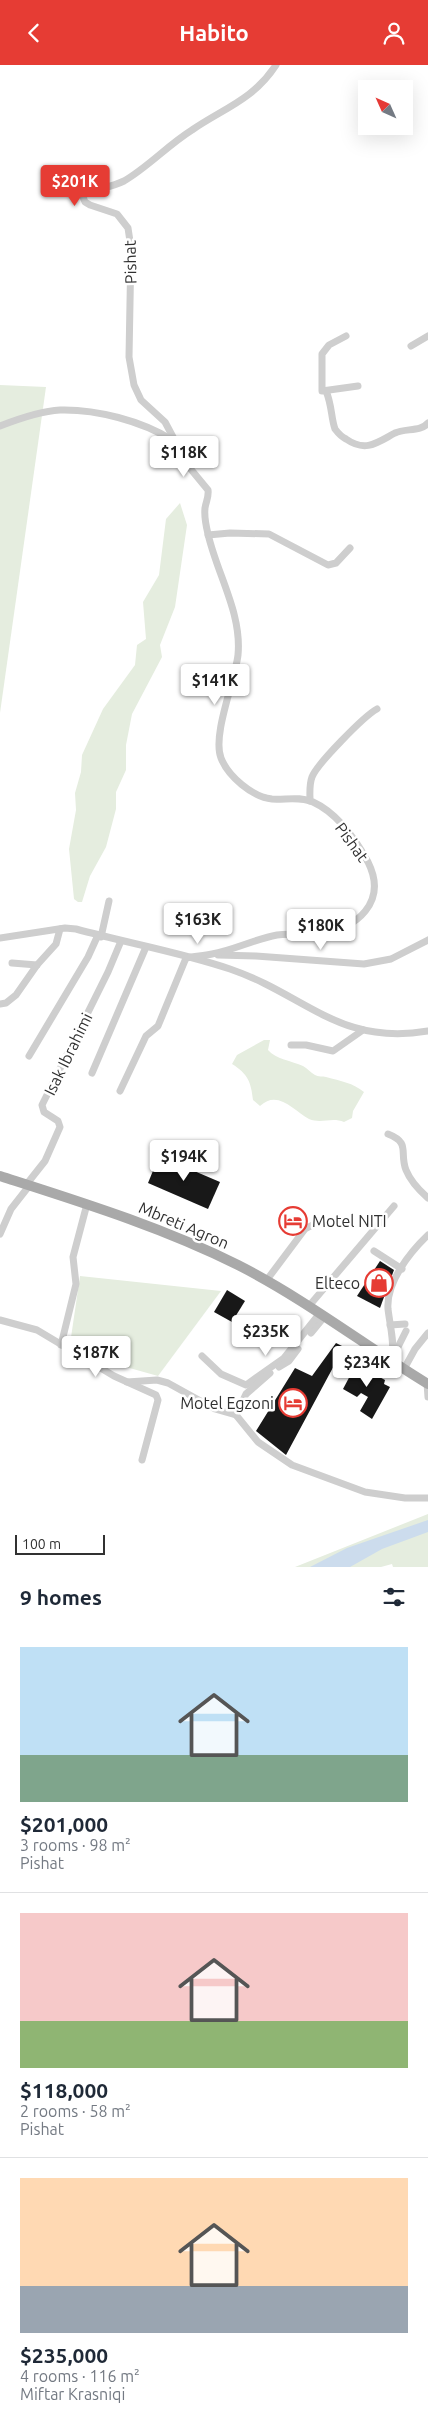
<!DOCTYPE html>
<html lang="en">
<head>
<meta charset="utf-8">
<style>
	body { margin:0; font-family:Ubuntu,sans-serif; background:#f2f2f3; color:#1f2937; height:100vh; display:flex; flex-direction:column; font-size:19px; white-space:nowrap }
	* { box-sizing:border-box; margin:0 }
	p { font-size:16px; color:#747a83 }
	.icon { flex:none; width:28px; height:28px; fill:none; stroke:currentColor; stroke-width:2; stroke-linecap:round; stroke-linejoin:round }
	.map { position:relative; height:1502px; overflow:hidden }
	.panel { display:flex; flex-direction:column; background:#fff; flex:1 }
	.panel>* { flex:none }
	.needle { width:32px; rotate:315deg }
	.fabs { position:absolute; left:358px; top:15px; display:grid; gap:10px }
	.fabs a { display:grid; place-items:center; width:55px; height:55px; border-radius:0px; background:#fff; box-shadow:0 5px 20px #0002; font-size:25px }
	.scale { position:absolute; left:15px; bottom:12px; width:90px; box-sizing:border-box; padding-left:5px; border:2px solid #313131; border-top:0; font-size:14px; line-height:18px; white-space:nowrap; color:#313131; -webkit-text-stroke:4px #fff; paint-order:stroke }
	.price { position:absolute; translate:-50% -42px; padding:0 11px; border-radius:5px; background:#fff; color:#222; font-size:16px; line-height:32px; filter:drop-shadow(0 1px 2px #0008) }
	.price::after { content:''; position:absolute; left:50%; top:30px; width:15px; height:11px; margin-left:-8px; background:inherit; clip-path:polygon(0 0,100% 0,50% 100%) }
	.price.active { background:#e63c34; color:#fff }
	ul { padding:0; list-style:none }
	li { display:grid; align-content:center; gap:10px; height:265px; padding:0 20px }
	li+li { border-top:1px solid #e0e1e3 }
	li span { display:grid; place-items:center; height:155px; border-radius:0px; color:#555 }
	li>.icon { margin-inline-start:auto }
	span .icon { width:90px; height:90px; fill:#fffc; stroke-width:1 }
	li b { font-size:21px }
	h2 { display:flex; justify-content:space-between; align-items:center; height:60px; padding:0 20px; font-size:21px }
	header { display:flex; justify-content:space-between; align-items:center; height:65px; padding:0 20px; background:#e63c34; color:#fff; font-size:22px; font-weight:700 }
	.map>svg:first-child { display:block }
	.green { fill:#e5eddf }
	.water { fill:#ccdced }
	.building { fill:#181818 }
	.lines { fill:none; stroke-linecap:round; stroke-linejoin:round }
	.minor { stroke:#cecece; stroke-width:7 }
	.primary { stroke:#a9a9a9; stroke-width:10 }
	.labels { text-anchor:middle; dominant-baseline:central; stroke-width:5; stroke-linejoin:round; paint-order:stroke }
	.street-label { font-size:16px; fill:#313131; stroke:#fff }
	.poi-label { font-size:16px; fill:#313131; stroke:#fff; text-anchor:end }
</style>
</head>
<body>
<header><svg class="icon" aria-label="back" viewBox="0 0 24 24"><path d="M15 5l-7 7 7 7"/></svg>Habito<svg class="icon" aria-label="person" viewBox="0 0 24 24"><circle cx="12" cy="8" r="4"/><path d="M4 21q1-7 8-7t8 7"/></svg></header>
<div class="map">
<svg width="428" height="1502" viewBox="0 0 428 1502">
	<rect width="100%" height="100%" fill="#fff"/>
	<!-- green -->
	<g class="green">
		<polygon points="0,320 46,322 0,648"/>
		<polygon points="180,438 187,460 175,542 160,580 162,592 132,649 126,680 126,705 116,727 116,744 106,782 90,811 82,837 78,837 74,834 69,784 76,745 75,728 81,707 82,690 103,644 135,600 137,580 146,574 143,537 159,510 166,454"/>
		<path d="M264 975H270L268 985C275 994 292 996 303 1001 307 1003 311 1008 315 1010 318 1012 323 1011 326 1012 341 1016 353 1018 364 1027L353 1046 352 1053 344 1057C332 1052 321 1059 309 1054 294 1046 278 1024 260 1041L253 1035C251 1017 248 1009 232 999L237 990Z"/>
		<polygon points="80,1211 221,1226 158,1311 69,1286"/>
		<polygon points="428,1449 428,1502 393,1502 392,1499 381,1502 295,1502"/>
	</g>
	<!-- water -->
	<polygon class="water" points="428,1455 428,1467 382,1484 350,1502 310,1502 347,1483"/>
	<!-- building -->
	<g class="building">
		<polygon points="159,1091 220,1117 208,1144 148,1118"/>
		<polygon points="380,1196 394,1205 380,1243 357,1231"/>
		<polygon points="227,1225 245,1236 232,1257 214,1247"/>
		<polygon points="336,1278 344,1282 286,1390 256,1366 295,1303 312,1311"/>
		<polygon points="360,1292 365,1294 361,1302 385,1315 384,1319 390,1322 372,1354 360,1346 368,1332 361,1328 357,1332 343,1324"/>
	</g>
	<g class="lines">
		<!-- minor -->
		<g class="minor">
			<polyline points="346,271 329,280 322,289 322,326 358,321"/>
			<polyline points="411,281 428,271"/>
			<path d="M326 326C332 340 331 353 335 364 338 368 342 372 346 374 366 388 378 377 395 368 405 363 421 367 428 358"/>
			<path d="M0 361C18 354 41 346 60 345 96 344 142 356 172 375"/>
			<polyline points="208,470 230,468 269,469 328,500 336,498 350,483"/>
			<path d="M310 736C310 728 309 720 312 712 317 699 364 651 377 644"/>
			<polyline points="101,872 109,836"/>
			<path d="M0 873 65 863 76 864C127 878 180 887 230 904 306 930 339 981 428 966"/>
			<polyline points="218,890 256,891 364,899 391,894 428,875"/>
			<path d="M186 893C195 891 203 891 212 889 234 885 255 874 277 870 291 868 305 871 319 869 357 864 388 837 368 797 356 775 337 748 313 737 300 731 285 735 272 734 252 732 228 711 221 693 212 670 235 616 238 590 242 548 217 509 208 469 206 461 204 452 205 443 206 436 209 432 208 425L189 402 165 357 141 335 134 320 129 292 131 183 128 163 117 149 90 140 85 137 83 132 87 127C100 123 112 122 124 116 148 102 168 80 192 65 224 43 253 35 276 0"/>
			<polyline points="12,898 37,900"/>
			<polyline points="0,939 6,938 16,930 37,900 56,879 60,864"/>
			<polyline points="291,980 306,980 333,986 363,965"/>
			<polyline points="29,991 88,892 98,870"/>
			<polyline points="92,1008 146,882"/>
			<polyline points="120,1026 146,971 158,961 186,893"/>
			<path d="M388 1069C411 1078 399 1087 406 1105 410 1115 420 1126 428 1133"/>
			<polyline points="26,1120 45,1096 60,1062 58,1056 44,1047 42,1040 108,907 121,876"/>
			<polyline points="0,1169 11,1144 29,1121"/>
			<polyline points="374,1186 402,1204"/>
			<polyline points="266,1216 305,1164 320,1156"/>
			<polyline points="309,1241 394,1141"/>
			<polyline points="0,1255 37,1265 114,1311 156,1330 158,1335 142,1395"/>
			<polyline points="390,1260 405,1259"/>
			<polyline points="311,1268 325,1251"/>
			<polyline points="61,1280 76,1219 73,1192 87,1139"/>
			<polyline points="202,1291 221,1309 246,1320 284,1293 320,1248"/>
			<polyline points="393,1292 406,1266"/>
			<path d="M392 1296C395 1279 390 1261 388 1244 386 1218 409 1188 428 1170"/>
			<polyline points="279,1302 289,1296 298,1284"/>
			<polyline points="404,1304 415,1284 428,1268"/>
			<polyline points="127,1317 157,1315 168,1318 215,1344 236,1350 258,1377 292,1400 365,1427 405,1433 428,1433"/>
			<polyline points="427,1318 428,1332"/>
			<polyline points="236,1350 246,1329 270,1308"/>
		</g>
		<!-- primary -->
		<path class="primary" d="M0 1111C81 1137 162 1162 238 1200 305 1234 364 1280 428 1319"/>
	</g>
	<!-- icons -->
	<defs>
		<symbol id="hotel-ring" viewBox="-11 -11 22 22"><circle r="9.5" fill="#fff" stroke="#e63c34" stroke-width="1.5"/><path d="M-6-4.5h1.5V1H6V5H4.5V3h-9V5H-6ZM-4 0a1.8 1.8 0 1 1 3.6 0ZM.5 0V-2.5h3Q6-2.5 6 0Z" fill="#e63c34"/></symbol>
		<symbol id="shop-ring" viewBox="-11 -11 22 22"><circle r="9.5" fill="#fff" stroke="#e63c34" stroke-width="1.5"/><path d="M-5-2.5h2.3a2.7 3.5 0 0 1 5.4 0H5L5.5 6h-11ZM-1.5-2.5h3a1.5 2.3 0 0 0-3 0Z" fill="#e63c34"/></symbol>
	</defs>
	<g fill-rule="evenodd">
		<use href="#hotel-ring" x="277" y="1140" width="32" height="32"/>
		<use href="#shop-ring" x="363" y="1202" width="32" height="32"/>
		<use href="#hotel-ring" x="277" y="1322" width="32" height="32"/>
	</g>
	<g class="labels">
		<!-- street labels -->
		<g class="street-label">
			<text transform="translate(130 197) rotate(-91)">Pishat</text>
			<text transform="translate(352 777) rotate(54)">Pishat</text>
			<text transform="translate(68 989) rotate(-64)">Isak Ibrahimi</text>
			<text transform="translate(184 1160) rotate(23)">Mbreti Agron</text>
		</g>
		<!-- poi labels -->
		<g class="poi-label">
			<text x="312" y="1156" text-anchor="start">Motel NITI</text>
			<text x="360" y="1218">Elteco</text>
			<text x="274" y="1338">Motel Egzoni</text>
		</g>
	</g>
</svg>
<div class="fabs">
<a><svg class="needle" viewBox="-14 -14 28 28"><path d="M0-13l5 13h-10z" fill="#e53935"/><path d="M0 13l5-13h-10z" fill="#747a83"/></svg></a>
</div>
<div class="scale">100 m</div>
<b class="price active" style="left:75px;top:142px">$201K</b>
<b class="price" style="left:184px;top:413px">$118K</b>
<b class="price" style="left:215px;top:641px">$141K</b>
<b class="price" style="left:198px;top:880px">$163K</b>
<b class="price" style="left:321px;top:886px">$180K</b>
<b class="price" style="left:184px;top:1117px">$194K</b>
<b class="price" style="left:266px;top:1292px">$235K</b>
<b class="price" style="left:96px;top:1313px">$187K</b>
<b class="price" style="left:367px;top:1323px">$234K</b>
</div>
<section class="panel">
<h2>9 homes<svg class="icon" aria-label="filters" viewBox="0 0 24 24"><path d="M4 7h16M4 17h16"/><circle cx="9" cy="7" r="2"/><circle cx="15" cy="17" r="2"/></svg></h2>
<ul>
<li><span style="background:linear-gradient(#bfe0f5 70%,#7fa58c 0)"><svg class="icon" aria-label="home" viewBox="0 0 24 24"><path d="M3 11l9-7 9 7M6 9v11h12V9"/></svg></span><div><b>$201,000</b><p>3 rooms · 98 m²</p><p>Pishat</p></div></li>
<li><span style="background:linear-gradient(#f6c9c9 70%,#8fb573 0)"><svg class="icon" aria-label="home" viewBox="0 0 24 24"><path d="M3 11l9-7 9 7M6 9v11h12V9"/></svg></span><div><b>$118,000</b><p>2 rooms · 58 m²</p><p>Pishat</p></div></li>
<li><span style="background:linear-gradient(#ffd9b3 70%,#9aa5b1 0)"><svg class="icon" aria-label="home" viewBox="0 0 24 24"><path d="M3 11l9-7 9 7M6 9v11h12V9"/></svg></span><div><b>$235,000</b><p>4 rooms · 116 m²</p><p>Miftar Krasniqi</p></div></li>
</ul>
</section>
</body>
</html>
